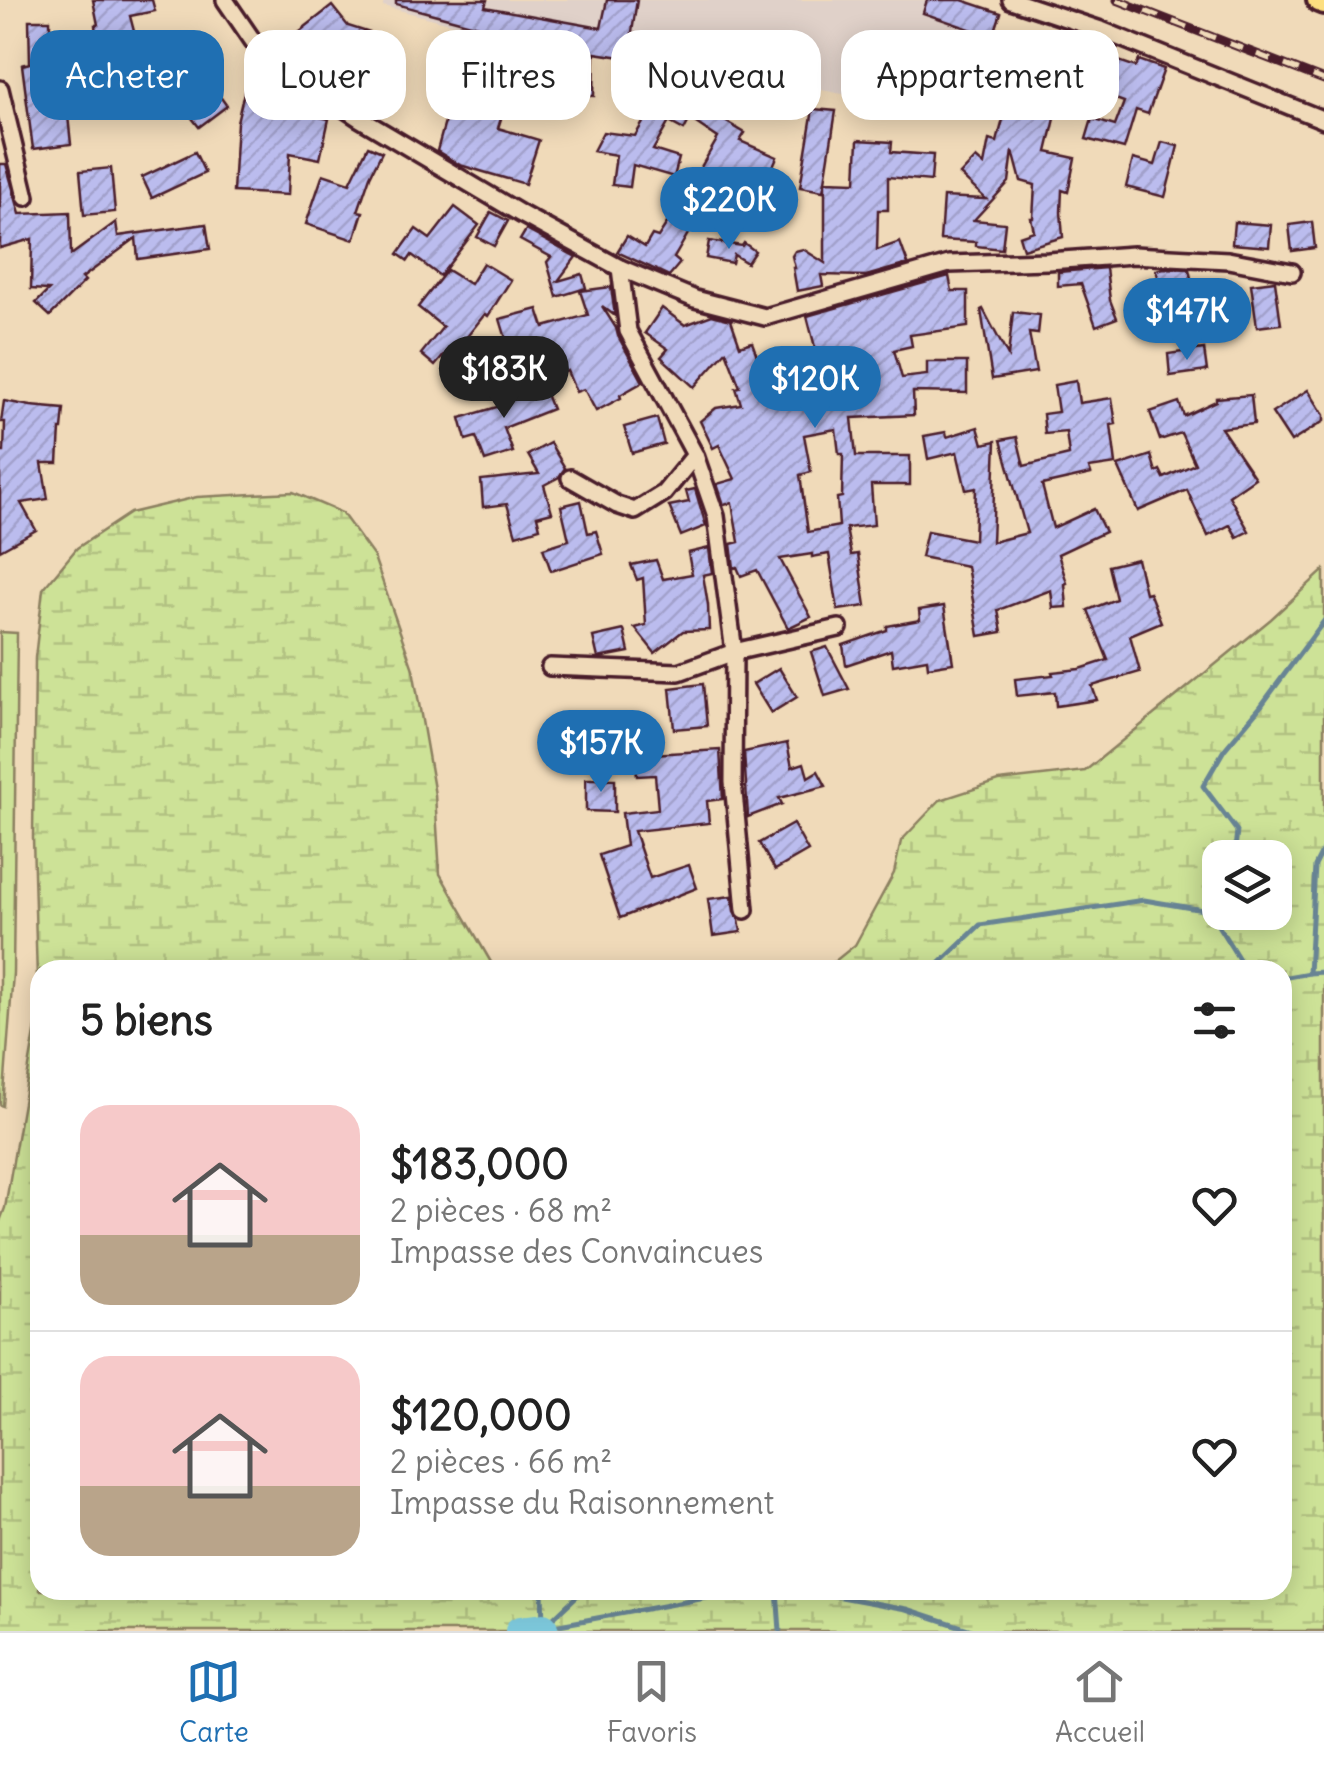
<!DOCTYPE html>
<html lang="fr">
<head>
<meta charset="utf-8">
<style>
	body { margin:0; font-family:Delius,sans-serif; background:#f2f2f2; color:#222; height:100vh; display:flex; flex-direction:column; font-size:38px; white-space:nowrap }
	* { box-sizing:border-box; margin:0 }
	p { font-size:32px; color:#767676 }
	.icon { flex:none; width:55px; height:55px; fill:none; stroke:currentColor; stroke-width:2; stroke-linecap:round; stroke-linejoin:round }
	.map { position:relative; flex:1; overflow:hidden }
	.side { position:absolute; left:30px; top:960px; width:1262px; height:640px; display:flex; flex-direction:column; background:#fff; border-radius:30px; box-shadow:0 5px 25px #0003 }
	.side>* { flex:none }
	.hud { position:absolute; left:30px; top:30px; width:1265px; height:90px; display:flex; gap:20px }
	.controls { position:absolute; left:1202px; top:840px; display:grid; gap:20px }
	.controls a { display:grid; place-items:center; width:90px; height:90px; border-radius:20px; background:#fff; box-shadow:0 5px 25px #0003; font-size:50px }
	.price { position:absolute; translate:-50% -85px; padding:0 22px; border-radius:35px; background:#1f6fb2; color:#fff; font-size:32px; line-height:65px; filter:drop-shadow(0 2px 5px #0008) }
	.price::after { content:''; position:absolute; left:50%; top:60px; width:30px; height:22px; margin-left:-15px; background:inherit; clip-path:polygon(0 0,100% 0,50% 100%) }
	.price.current { background:#222; color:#fff }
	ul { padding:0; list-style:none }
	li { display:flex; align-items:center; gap:30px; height:250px; padding:0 50px }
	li+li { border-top:2px solid #e0e0e0 }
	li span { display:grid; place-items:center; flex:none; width:280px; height:200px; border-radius:30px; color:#555 }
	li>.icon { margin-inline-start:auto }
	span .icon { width:120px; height:120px; fill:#fffc; stroke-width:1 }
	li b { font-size:42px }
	h2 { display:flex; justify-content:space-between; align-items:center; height:120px; padding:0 50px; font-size:42px }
	.chip { padding:0 35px; border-radius:30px; background:#fff; box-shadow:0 5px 25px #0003; font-size:35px; line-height:90px }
	.chip.current { background:#1f6fb2; color:#fff }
	.tab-bar { display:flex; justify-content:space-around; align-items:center; height:140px; border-top:2px solid #e0e0e0; background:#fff; font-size:28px; color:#767676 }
	.tab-bar a { display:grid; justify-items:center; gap:5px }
	.tab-bar .current { color:#1f6fb2 }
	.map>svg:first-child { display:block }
	.built { fill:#e0d1c9 }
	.grass { fill:#cde297; stroke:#8c8061; stroke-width:2.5 }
	.wetland { fill:url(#wetland-marsh); stroke:#8c8061; stroke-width:2.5; fill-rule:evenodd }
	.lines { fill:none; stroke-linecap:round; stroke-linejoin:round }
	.stream { stroke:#678494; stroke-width:5 }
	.river { stroke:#7bc7da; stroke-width:30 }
	.building { fill:url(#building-hatch); stroke:#4a1f2b; stroke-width:2.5; fill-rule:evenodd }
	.street-casing { stroke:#4a1f2b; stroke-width:22 }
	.primary-casing { stroke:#4a1f2b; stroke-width:30 }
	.street { stroke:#f0dab9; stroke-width:15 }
	.primary { stroke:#fddf80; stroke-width:22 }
	.rail-casing { stroke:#4a1f2b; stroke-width:9 }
	.rail { stroke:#f0dab9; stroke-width:5; stroke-dasharray:15; stroke-linecap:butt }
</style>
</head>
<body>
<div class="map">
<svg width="1324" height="1631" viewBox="0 0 1324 1631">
	<defs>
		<pattern id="wetland-marsh" width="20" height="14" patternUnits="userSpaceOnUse" patternTransform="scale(2.5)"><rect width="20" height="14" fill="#cde297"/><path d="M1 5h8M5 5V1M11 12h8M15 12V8" fill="none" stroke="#b2c182"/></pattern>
		<pattern id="building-hatch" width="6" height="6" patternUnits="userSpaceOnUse" patternTransform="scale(2.5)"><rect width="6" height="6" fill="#bbbcee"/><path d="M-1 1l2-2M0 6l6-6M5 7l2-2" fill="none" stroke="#a2a1cc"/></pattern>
	</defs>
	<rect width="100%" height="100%" fill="#f0dab9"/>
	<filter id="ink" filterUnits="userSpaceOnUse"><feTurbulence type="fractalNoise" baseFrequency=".01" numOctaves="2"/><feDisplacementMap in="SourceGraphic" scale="20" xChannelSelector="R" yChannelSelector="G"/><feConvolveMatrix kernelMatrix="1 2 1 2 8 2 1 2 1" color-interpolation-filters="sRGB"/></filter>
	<g filter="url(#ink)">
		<!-- built -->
		<polygon class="built" points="384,0 965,0 1001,13 966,118 740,74 508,38 383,6"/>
		<!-- grass -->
		<polygon class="grass" points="0,632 17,633 13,973 3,1106 0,1105"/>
		<!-- wetland -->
		<path class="wetland" d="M293 492 342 513 374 557 413 669 435 795 440 874 492 964 501 970H40V1590H1282V970H824L855 945 894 873 901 841 940 800 999 781 1085 771 1271 619 1324 570V1631H0V1221L5 1208 38 1015 33 837 35 658 43 589 77 548 130 513 197 497ZM1220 858H1275V912H1220Z"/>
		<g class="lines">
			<!-- stream -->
			<g class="stream">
				<polyline points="1234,858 1237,831 1203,786 1224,750 1261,706 1324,621"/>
				<polyline points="1209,910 1220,891"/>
				<polyline points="933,970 980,925 1144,900 1209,911 1242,964 1253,970"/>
				<polyline points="1309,973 1324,972"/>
				<polyline points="1282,978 1309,973 1315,866 1324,848"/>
				<polyline points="542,1590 543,1628"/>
				<polyline points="777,1590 780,1631"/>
				<polyline points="803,1590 907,1609 974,1631"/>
				<polyline points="545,1626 583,1590"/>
				<polyline points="543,1628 749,1590"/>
			</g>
			<!-- river -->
			<polyline class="river" points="520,1631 543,1628"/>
		</g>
		<!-- building -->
		<g class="building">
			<polygon points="93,0 152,0 155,11 130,16 142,62 125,66 118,40 97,43 95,25 98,25"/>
			<polygon points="396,0 487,0 485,7 601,28 607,0 637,0 628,58 595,53 594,96 566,95 569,49 481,33 482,27 396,4"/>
			<polygon points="927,0 962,0 1001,13 993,37 923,13"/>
			<polygon points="332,6 348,26 383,37 365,91 320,75 330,44 304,63 286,42"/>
			<polygon points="29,20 50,20 51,66 68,66 72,116 68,116 71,144 33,149 22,65 30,63"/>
			<polygon points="1071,51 1091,59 1093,52 1136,67 1139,60 1164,69 1148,114 1136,110 1124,149 1086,139 1092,119 1115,126 1124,102 1091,90 1083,114 1058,106 1047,152 1075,158 1068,192 1062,190 1061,212 1063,237 1023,249 1019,236 1034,231 1031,218 1033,218 1035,185 1021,181 1013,151 1009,182 974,220 1005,223 1002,249 976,246 976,242 940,240 943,197 986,199 960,175 976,158 984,165 989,140 997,142 1005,112 1008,113 1016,89 1011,87 1021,62 1061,78"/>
			<polygon points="904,70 974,96 966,118 895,92"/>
			<polygon points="635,73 660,86 664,79 701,99 698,105 745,133 740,141 777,157 766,182 779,189 769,210 719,185 720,180 717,184 698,172 718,138 690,119 684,130 669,122 653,150 679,158 674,177 633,165 630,187 612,185 616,155 593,151 603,132 635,136 650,111 622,97"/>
			<polygon points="248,75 269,80 265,96 299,105 297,112 329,119 320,159 290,153 288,195 233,192 237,122"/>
			<polygon points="211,84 227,106 199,127 182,105"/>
			<polygon points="472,100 504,109 498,128 539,140 525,184 460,165 437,151 447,115 466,120"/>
			<polygon points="813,109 836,111 825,181 856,182 858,140 892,142 891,152 933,155 931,181 888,177 888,210 878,210 877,250 900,242 908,264 866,276 821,275 823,286 797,291 793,268 795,268 792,256 795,251 803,249 825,263 825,181 823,191 800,187"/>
			<polygon points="1162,142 1178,146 1165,197 1126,187 1133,159 1155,165"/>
			<polygon points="368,146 382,152 370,176 358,211 363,212 354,240 306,224 323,174 350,183"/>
			<polygon points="195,152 205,173 152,198 142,177"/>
			<polygon points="0,164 6,164 20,214 70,212 71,255 116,222 118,236 206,224 210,249 138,259 136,238 82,278 85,281 50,316 36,303 49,290 31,289 32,239 0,248"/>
			<polygon points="111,168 115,212 84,215 80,171"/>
			<polygon points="455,207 479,225 440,276 412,255 408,261 398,254 416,229 430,239"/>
			<polygon points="491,212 508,221 494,246 477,237"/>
			<polygon points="669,220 689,232 674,258 680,263 669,276 617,252 627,236 645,247 652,235 658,237"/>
			<polygon points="1234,222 1271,225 1269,247 1232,244"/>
			<polygon points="1312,222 1315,248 1292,251 1289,225"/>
			<polygon points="526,230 576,257 558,281 582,274 586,288 557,297 547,262 551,257 520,240"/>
			<polygon points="709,241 742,246 744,243 755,251 747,263 734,255 732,263 706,258"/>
			<polygon points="483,263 511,280 488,316 485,314 458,348 455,342 435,366 421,354 443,327 418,307 447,270 470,284"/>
			<polygon points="1106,268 1110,300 1117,318 1096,326 1081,284 1058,286 1058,272"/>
			<polygon points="1164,268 1189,269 1194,292 1226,284 1233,314 1204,321 1202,310 1170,320 1172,326 1146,332 1133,287 1159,280 1156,270"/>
			<path d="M949 276 952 291H968V327L910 335 912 346 894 350 902 378 927 375V362H967V393L913 392 914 415 852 418 856 456H910V485H871L874 525 846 528 851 555 858 554 866 606 838 610 829 554 812 557V554L780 559 811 617 788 628 757 570 741 576 737 567 734 568 731 544 739 542 732 503 724 505 717 484 735 479 719 445 713 448 700 421 716 408 741 404 736 388 740 387 726 351 694 387 661 357 668 349 645 333 662 308 685 325 712 315 731 320 740 346 752 342 765 378 770 376 775 392 790 385 800 406 837 398 830 352 817 355 807 316ZM836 429 839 454H843L842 497 837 498 839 526 808 532 800 475 811 472 804 435Z"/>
			<polygon points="1275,281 1281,324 1257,327 1251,284"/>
			<polygon points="611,287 615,316 602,306 616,328 618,336 643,382 620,395 621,398 596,411 584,389 576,392 567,371 550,378 540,354 501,368 504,374 479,387 466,364 507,342 500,319 538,309 544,327 588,315 580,291"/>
			<polygon points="983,309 1008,356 1013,312 1040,315 1038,334 1029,333 1036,372 992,379 981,310"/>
			<polygon points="1204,349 1207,371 1170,376 1168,354"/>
			<polygon points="1076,381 1079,403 1112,398 1116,424 1111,425 1116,464 1089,468 1091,474 1042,485 1053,528 1094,509 1105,532 1058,554 1067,583 1065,584 1067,607 1053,608 1051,590 998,610 1002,632 979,636 967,566 921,557 927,531 974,540 976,488 966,490 957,452 928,459 924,436 946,432 947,437 978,427 983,444 996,441 992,542 1027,533 1001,440 1017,437 1024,466 1069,455 1066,432 1045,434 1043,414 1058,412 1054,385"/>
			<polygon points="542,384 552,409 504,428 513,452 485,461 476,437 466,440 460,418 507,404 505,399"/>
			<polygon points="1308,390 1324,415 1324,421 1291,442 1272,413"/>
			<polygon points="1251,395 1254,424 1221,428 1255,478 1229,496 1249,531 1237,537 1230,525 1208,536 1187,490 1138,511 1118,466 1151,455 1156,472 1160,470 1164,478 1195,464 1181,433 1160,440 1150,412 1179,402 1184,416 1216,401 1216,398"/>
			<polygon points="4,401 31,406 64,409 62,429 60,429 58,463 42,463 48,499 21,503 36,530 0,550 0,452 4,452 5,422 1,422"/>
			<polygon points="657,418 664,444 632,453 624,427"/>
			<polygon points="550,443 565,468 559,477 544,485 552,512 537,516 540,528 516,535 507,504 483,507 481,480 539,474 528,455"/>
			<polygon points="695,489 706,526 681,536 669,506 689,502 686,491"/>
			<polygon points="581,501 588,533 596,531 603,554 551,571 543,548 569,540 561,506"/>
			<polygon points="709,548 712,573 703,575 708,605 709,630 683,631 655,653 635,628 646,625 643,578 637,580 631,565 656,560 663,579 692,574 688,553"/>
			<polygon points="1137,559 1145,593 1149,592 1161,622 1130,635 1140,672 1092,686 1097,700 1056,706 1055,692 1017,696 1015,679 1053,675 1052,672 1080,669 1108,660 1088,610 1116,599 1108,566"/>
			<polygon points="944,606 953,663 928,667 927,659 893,665 891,650 846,665 843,645 887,630 887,626 920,620 919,610"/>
			<polygon points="624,630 629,652 598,658 593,637"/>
			<polygon points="827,647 849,689 825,696 811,652"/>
			<polygon points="779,668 797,697 771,713 753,684"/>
			<polygon points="703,684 707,726 674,729 670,688"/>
			<polygon points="787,743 792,767 804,763 808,777 818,771 826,786 779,798 782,804 748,817 744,752"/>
			<polygon points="720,750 723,799 707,801 709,823 634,831 650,878 689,865 697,888 620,918 599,855 626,846 622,813 658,809 655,775 637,776 635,755"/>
			<polygon points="586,779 615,779 615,812 586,811"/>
			<polygon points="793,824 808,851 775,870 759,843"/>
			<polygon points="732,896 734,911 739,920 741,932 713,936 708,899"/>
		</g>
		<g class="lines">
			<defs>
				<g id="street">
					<polyline points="225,0 262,54 359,118 521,214 620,268 695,299 765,317 949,264 1048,261 1133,255 1228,260 1292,272"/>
					<polyline points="1011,0 1101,30 1324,120"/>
					<polyline points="0,89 26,197"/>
					<polyline points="620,268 628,331 695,455 716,516 734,652 733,782 745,910"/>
					<polyline points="570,478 617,505 635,511 664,493 695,455"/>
					<polyline points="550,667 679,672 734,652 839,628"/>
				</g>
				<polyline id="primary" points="1319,0 1324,2"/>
			</defs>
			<!-- street casing -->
			<use href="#street" class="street-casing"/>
			<!-- primary casing -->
			<use href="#primary" class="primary-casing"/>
			<!-- street -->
			<use href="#street" class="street"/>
			<!-- primary -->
			<use href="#primary" class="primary"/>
			<defs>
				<polyline id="rail" points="1117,0 1324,80"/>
			</defs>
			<!-- rail casing -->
			<use href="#rail" class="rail-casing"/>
			<!-- rail -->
			<use href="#rail" class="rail"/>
		</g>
	</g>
</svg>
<div class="controls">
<a><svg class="icon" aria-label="layers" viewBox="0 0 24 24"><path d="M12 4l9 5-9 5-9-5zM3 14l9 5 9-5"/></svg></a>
</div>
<b class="price" style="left:729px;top:252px">$220K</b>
<b class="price" style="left:1187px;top:363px">$147K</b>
<b class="price current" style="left:504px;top:421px">$183K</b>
<b class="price" style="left:815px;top:431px">$120K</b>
<b class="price" style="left:601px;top:795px">$157K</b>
<div class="hud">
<a class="chip current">Acheter</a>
<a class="chip">Louer</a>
<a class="chip">Filtres</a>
<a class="chip">Nouveau</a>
<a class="chip">Appartement</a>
</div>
<section class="side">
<h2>5 biens<svg class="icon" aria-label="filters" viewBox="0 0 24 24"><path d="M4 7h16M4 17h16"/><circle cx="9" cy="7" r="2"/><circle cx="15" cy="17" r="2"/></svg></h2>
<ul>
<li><span style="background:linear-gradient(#f6c9c9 65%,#b9a48a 0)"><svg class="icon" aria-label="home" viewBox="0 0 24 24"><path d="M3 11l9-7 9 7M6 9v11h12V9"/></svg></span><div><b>$183,000</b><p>2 pièces · 68 m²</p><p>Impasse des Convaincues</p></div><svg class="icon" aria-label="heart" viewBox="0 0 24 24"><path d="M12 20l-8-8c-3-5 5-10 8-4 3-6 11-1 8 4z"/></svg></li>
<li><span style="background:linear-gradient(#f6c9c9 65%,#b9a48a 0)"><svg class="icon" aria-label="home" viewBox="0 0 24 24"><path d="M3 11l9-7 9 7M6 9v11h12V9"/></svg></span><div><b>$120,000</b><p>2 pièces · 66 m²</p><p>Impasse du Raisonnement</p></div><svg class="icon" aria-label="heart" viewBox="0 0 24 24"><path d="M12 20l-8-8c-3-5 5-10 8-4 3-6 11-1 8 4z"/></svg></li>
</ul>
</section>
</div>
<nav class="tab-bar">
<a class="current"><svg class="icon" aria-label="map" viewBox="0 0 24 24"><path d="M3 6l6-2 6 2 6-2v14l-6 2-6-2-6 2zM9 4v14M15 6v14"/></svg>Carte</a>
<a><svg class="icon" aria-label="saved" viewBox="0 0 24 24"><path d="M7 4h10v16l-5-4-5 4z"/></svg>Favoris</a>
<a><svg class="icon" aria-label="home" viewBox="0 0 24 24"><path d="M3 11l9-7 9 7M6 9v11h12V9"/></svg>Accueil</a>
</nav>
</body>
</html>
